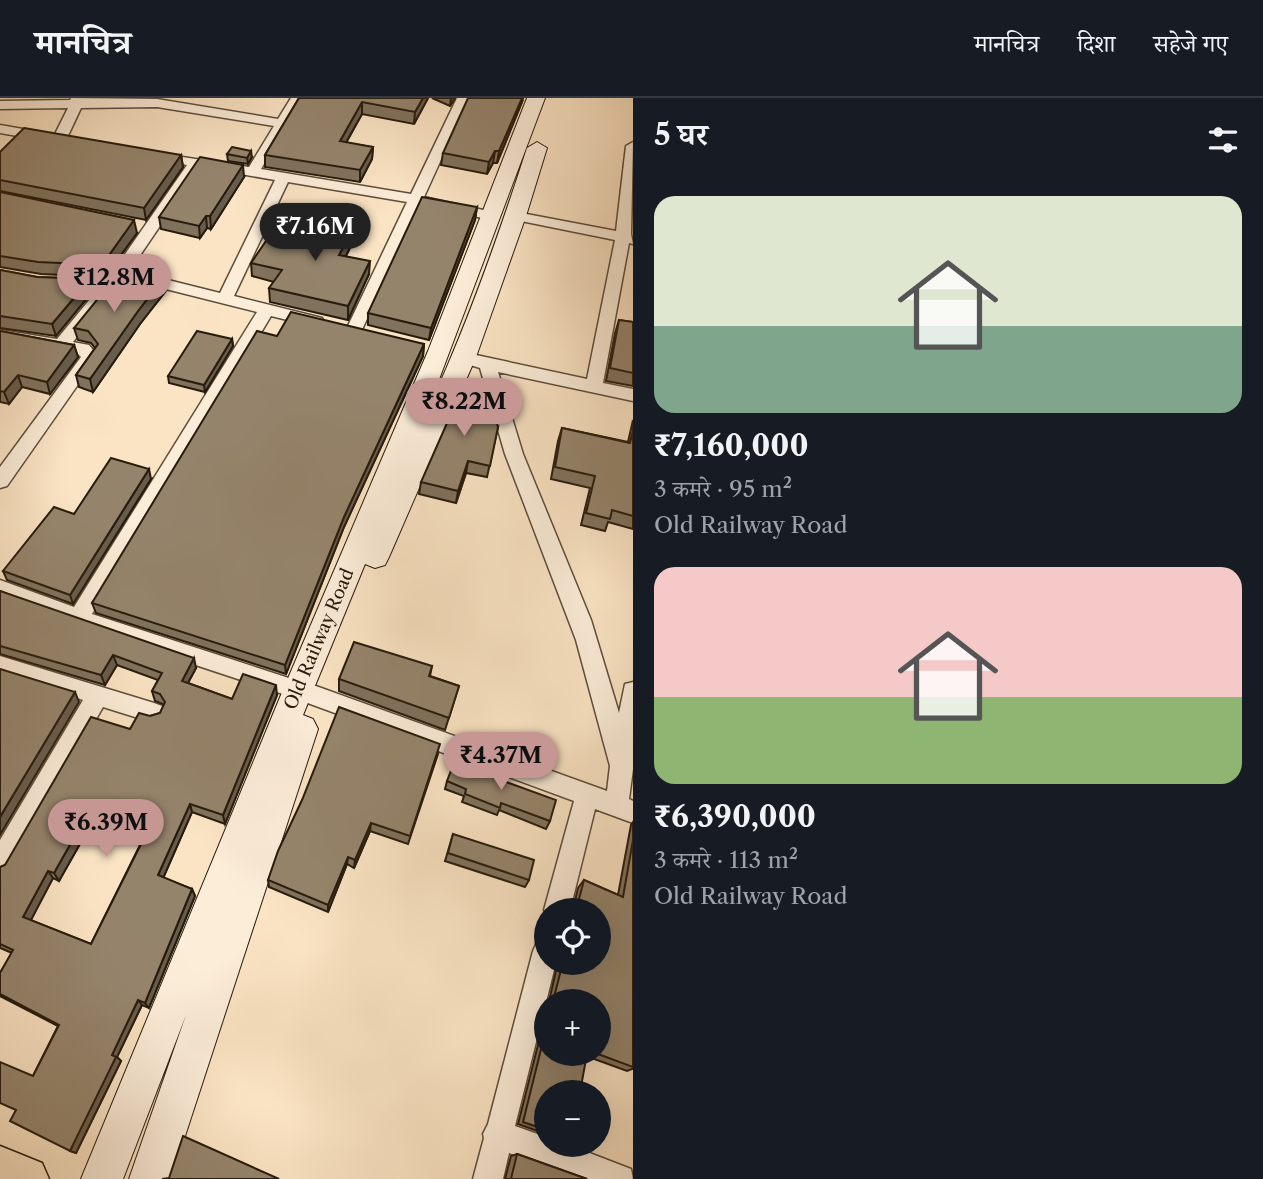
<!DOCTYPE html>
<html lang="hi">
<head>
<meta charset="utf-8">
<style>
	body { margin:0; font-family:"Libre Caslon Text","Noto Serif Devanagari",serif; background:#20242c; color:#f1f3f6; height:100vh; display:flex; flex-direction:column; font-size:26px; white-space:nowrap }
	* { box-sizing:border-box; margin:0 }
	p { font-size:23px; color:#9ea1a6 }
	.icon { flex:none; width:38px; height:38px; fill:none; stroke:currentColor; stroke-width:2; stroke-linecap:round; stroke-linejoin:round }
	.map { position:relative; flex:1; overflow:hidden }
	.side { display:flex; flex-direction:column; background:#171b24; width:630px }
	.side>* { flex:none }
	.fabs { position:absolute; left:534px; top:800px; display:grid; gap:14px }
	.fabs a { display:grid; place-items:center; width:77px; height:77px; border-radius:50%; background:#171b24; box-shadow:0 7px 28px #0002; font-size:35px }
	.price { position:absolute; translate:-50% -60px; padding:0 16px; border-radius:24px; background:#c59692; color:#111; font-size:23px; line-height:46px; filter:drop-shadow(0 2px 4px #0008) }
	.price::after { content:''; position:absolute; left:50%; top:42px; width:21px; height:16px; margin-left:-10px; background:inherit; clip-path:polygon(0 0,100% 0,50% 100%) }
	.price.on { background:#222; color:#fff }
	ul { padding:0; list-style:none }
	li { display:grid; align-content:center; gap:14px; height:371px; padding:0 21px }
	li span { display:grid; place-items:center; height:217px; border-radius:21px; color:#555 }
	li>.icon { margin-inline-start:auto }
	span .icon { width:126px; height:126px; fill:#fffc; stroke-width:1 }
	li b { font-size:30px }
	h2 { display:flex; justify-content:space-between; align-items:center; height:84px; padding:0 21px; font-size:30px }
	header { display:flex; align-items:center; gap:42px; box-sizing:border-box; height:98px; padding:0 35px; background:#171b24; border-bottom:2px solid #363941 }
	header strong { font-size:33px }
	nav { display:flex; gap:38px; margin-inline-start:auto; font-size:24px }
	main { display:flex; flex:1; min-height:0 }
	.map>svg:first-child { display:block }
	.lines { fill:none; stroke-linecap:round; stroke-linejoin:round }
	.street-casing { stroke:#5c4d3b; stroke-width:3 }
	.secondary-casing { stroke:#271b0d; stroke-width:2 }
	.primary-casing { stroke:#271b0d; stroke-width:3 }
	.street { fill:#fcedd9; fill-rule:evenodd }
	.secondary { fill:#fcedd9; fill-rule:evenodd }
	.primary { fill:#fbe4c4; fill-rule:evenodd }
	.wall { fill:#80725d; stroke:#271b0d; stroke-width:2; fill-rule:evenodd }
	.shaded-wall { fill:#685c4c; stroke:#271b0d; stroke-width:2 }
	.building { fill:#95846c; stroke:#271b0d; stroke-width:2; fill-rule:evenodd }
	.labels { text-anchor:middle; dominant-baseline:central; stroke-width:6; stroke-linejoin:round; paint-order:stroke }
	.street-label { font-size:18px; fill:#271b0d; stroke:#fcedd9 }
</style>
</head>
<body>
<header>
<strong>मानचित्र</strong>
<nav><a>मानचित्र</a><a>दिशा</a><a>सहेजे गए</a></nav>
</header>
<main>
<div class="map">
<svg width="633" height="1081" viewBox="0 0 633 1081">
	<rect width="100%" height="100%" fill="#fbe4c4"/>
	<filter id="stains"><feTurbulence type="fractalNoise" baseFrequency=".00286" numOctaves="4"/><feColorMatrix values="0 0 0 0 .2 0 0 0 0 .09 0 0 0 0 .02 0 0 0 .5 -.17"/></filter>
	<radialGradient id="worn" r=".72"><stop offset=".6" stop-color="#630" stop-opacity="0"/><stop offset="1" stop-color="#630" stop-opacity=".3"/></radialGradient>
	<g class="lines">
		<defs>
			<g id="street">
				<polygon points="71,0 157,1 278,21 291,0 303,0 261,71 411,96 457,0 469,0 424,99 497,115 499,118 492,122 420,107 359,238 353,239 345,234 407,104 288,84 234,198 322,220 324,224 316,229 271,218 92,516 298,583 306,585 308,589 313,587 607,693 610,668 576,542 505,356 480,270 470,267 468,263 476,257 587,281 615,142 516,122 509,118 516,114 616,133 626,48 633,44 631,136 633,146 629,145 603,285 633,291 633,303 498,274 523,356 591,522 619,615 625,586 633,584 633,671 629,701 633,703 633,725 595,711 570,812 546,812 546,816 544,812 574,703 305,604 303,600 298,601 72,526 0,499 0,482 74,509 257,214 130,182 128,179 136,174 220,195 275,82 200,69 126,178 73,244 89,247 98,258 7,388 0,390 0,369 81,259 78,256 0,242 0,232 57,241 114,172 187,67 149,60 149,54 249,69 274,28 157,9 81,10 66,42 59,46 52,42 68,10 0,11 0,3 70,2"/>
				<polygon points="0,27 46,35 53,39 46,43 0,35"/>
				<polygon points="0,558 154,605 162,608 165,615 162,622 154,625 103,609 9,773 0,777 0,742 83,602 0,576"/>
				<polygon points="546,840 546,864 556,864 515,1028 546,1039 546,1046 566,1046 631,1071 633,1081 581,1081 509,1055 503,1081 473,1081 484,1040 483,1036 488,1026 533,853 537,844"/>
			</g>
			<path id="secondary" d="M527 0H545L426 316C466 230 498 140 527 50L537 44 547 50 526 118 476 259 389 459 385 467 375 470 365 466 303 617 313 621 318 631 171 1081H129L186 917 123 1081H81L283 592 428 253Z"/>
			<polygon id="primary" points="0,1048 42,1065 49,1081 0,1081"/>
		</defs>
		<!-- street casing -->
		<use href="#street" class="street-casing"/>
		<!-- secondary casing -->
		<use href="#secondary" class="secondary-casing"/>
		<!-- primary casing -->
		<use href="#primary" class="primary-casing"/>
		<!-- street -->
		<use href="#street" class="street"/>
		<!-- secondary -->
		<use href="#secondary" class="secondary"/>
		<!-- primary -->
		<use href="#primary" class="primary"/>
	</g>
	<!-- wall -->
	<g class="wall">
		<polygon points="299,0 428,0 414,26 362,16 346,45 373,49 372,61 360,84 265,69 265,57"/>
		<polygon points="432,0 455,0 450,8"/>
		<polygon points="522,4 497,65 493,65 487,76 441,67 443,55"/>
		<polygon points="0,54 181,57 183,69 146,122 0,93"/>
		<polygon points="227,56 252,59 248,66 228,63"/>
		<polygon points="244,79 211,131 207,130 200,140 161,131 159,119"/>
		<polygon points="0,94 137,135 105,179 41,176 0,169"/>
		<polygon points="477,109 475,122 429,242 368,227 368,215"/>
		<polygon points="356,126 355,140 346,158 369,176 348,222 270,204 269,190 274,184 252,178 251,165 304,141"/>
		<polygon points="0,172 37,179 90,181 93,193 56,238 0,230"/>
		<polygon points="165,194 140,226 93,294 79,289 76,277 95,250 91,245 78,242 74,230"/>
		<polygon points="619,222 633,224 633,288 606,283 615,235"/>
		<polygon points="0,233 74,247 78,259 50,296 22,289 9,306 0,304"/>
		<polygon points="277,238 424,246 423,258 344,429 286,576 96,515 92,505"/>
		<polygon points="232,241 233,248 205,294 169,285 168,278"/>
		<polygon points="633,322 633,431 608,424 605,433 581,427 590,390 551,381 558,343 562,330 628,344"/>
		<polygon points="498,329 487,379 466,375 456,405 419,396 421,384"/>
		<polygon points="151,381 73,506 7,482 3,473 74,416"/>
		<path d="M0 493 196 570 188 585 232 601 277 597 225 726 192 714 163 780 192 791 195 798 149 910 142 907 117 959 121 963 76 1055 70 1053 33 978 58 928 0 898V875L12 855 0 850V769L5 767 130 631 150 618 160 615 164 607 163 606 155 603 152 593 158 582 117 567 105 587 0 556ZM94 721 144 739 91 846 30 822 53 780 59 783Z"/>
		<polygon points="432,568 430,578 459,588 445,632 339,593 339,581"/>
		<polygon points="438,656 408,746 370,733 354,770 347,766 328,814 269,789 268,782"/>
		<polygon points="447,683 550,723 546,731 499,712 497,717 462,704 464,698 445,691"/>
		<polygon points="633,724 633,971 632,971 627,973 586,958 546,994 546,1036 518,1026 546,915 546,956 598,956 598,903 549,903 558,864 598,864 598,812 568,812 571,808 574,807 578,790 584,782 618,797 631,727"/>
		<polygon points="453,736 529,782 525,789 445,763"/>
		<polygon points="517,1056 587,1081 505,1081 511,1058"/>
	</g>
	<!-- shaded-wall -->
	<g class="shaded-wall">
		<polygon points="423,0 428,0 414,26 415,14"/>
		<polygon points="451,0 455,0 450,8"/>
		<polygon points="522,0 523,0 522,4 497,65 499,53"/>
		<polygon points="362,4 362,16 340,55 340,43"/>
		<polygon points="373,49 372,61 360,84 360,72"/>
		<polygon points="251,53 252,59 248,66 247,60"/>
		<polygon points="495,53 493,65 487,76 489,64"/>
		<polygon points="181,57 183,69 146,122 144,110"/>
		<polygon points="243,67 244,79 211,131 210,118"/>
		<polygon points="477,109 475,122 429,242 431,230"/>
		<polygon points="206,118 207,130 200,140 199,128"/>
		<polygon points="134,122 137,135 105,179 102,167"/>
		<polygon points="356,126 355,140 339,171 339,157"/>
		<polygon points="370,163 369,176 348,222 348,208"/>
		<polygon points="90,181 93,193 56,238 52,226"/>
		<polygon points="163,181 165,194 140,226 93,294 90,281 138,213"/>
		<polygon points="232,241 233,248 205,294 204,287"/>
		<polygon points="424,246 423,258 344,429 286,576 285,567 344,419"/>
		<polygon points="74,247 78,259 50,296 47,284"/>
		<polygon points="18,277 22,289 9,306 4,294"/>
		<polygon points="468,363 466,375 456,405 458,393"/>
		<polygon points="149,371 151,381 73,506 70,497"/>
		<polygon points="113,557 117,567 105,587 101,577"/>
		<polygon points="194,560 196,570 184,592 182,583"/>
		<polygon points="276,587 277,597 225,726 223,717"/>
		<polygon points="75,594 79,604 0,737 0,719"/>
		<polygon points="190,706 192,714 161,785 158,777"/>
		<polygon points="89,713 94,721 59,783 54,775"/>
		<polygon points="371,725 370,733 354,770 355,762"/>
		<polygon points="348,759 347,766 328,814 328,807"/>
		<polygon points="48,773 53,780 29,826 23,819"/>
		<polygon points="192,791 195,798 149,910 145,905"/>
		<polygon points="138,902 142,907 117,959 121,963 76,1055 70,1053 112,957"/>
	</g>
	<!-- building -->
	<g class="building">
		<polygon points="299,0 423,0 415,14 362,4 340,43 373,49 360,72 265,57"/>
		<polygon points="468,0 522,0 499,53 495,53 489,64 443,55"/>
		<polygon points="24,30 181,57 144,110 0,82 0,54"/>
		<polygon points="232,49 251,53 247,60 227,56"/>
		<polygon points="200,59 243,67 210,118 206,118 199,128 159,119"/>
		<polygon points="0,94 134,122 102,167 38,164 0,158"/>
		<polygon points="422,99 477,109 431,230 368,215"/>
		<polygon points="316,119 356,126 339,157 370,163 348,208 269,190 282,172 251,165 272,134 304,141"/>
		<polygon points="122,171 163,181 138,213 90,281 76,277 98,246 88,233 74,230"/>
		<polygon points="0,172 37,179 90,181 52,226 0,218"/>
		<polygon points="291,214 424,246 344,419 285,567 92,505 257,233 277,238"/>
		<polygon points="619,222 633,224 633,275 610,270"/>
		<polygon points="0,233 74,247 47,284 18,277 4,294 0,293"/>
		<polygon points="197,233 232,241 204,287 168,278"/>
		<polygon points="484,281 498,329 490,368 468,363 458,393 421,384 466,282"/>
		<polygon points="562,330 630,345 633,333 633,418 612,412 610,421 586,415 595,378 555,369"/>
		<polygon points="111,360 149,371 70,497 3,473 54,409 74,416"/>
		<path d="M0 493 194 560 182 583 232 601 243 576 276 587 223 717 190 706 158 777 192 791 145 905 138 902 112 957 116 959 70 1053 10 1023 16 1012 0 1005V964L33 978 59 927 0 896V875L13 852 0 846V769L5 767 91 619 130 631 139 615 150 618 160 615 165 604 160 596 152 593 162 575 113 557 101 577 0 548ZM89 713 147 734 91 846 23 819 48 773 54 775Z"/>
		<polygon points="354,544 432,568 429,578 459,588 449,620 339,581"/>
		<polygon points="0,571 75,594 0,719"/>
		<polygon points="339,609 440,646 410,738 371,725 355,762 348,759 328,807 268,782 278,753 302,702"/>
		<polygon points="454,665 556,702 550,723 501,705 500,710 465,696 466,691 447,683"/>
		<polygon points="453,736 534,762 529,782 448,755"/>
		<polygon points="633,742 633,969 598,956 598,903 553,903 563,864 598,864 598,812 570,812 571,808 578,805 584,782 623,799"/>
		<polygon points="546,931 546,956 587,956 580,994 546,994 546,1032 523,1024"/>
		<polygon points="183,1038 279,1081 162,1081 169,1080"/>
		<polygon points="517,1056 587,1081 511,1081"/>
	</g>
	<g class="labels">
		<!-- street labels -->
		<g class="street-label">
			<text transform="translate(319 541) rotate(-67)">Old Railway Road</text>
		</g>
	</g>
	<rect width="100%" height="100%" filter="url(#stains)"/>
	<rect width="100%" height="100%" fill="url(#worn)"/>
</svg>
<div class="fabs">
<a><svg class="icon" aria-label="locate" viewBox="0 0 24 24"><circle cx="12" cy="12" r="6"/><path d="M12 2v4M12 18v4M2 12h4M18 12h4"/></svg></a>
<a>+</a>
<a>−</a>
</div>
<b class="price on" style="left:315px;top:165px">₹7.16M</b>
<b class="price" style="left:114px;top:216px">₹12.8M</b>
<b class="price" style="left:464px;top:340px">₹8.22M</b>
<b class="price" style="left:501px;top:694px">₹4.37M</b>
<b class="price" style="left:106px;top:761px">₹6.39M</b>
</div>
<section class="side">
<h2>5 घर<svg class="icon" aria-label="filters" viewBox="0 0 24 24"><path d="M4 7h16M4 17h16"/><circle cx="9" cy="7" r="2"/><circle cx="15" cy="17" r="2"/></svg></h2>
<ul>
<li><span style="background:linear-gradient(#dfe7d0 60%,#7fa58c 0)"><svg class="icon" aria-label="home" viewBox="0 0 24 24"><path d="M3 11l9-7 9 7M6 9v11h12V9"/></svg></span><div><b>₹7,160,000</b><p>3 कमरे · 95 m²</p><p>Old Railway Road</p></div></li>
<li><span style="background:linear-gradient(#f6c9c9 60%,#8fb573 0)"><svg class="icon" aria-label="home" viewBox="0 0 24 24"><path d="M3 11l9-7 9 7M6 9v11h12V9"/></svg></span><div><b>₹6,390,000</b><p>3 कमरे · 113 m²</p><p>Old Railway Road</p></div></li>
</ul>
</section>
</main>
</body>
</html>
